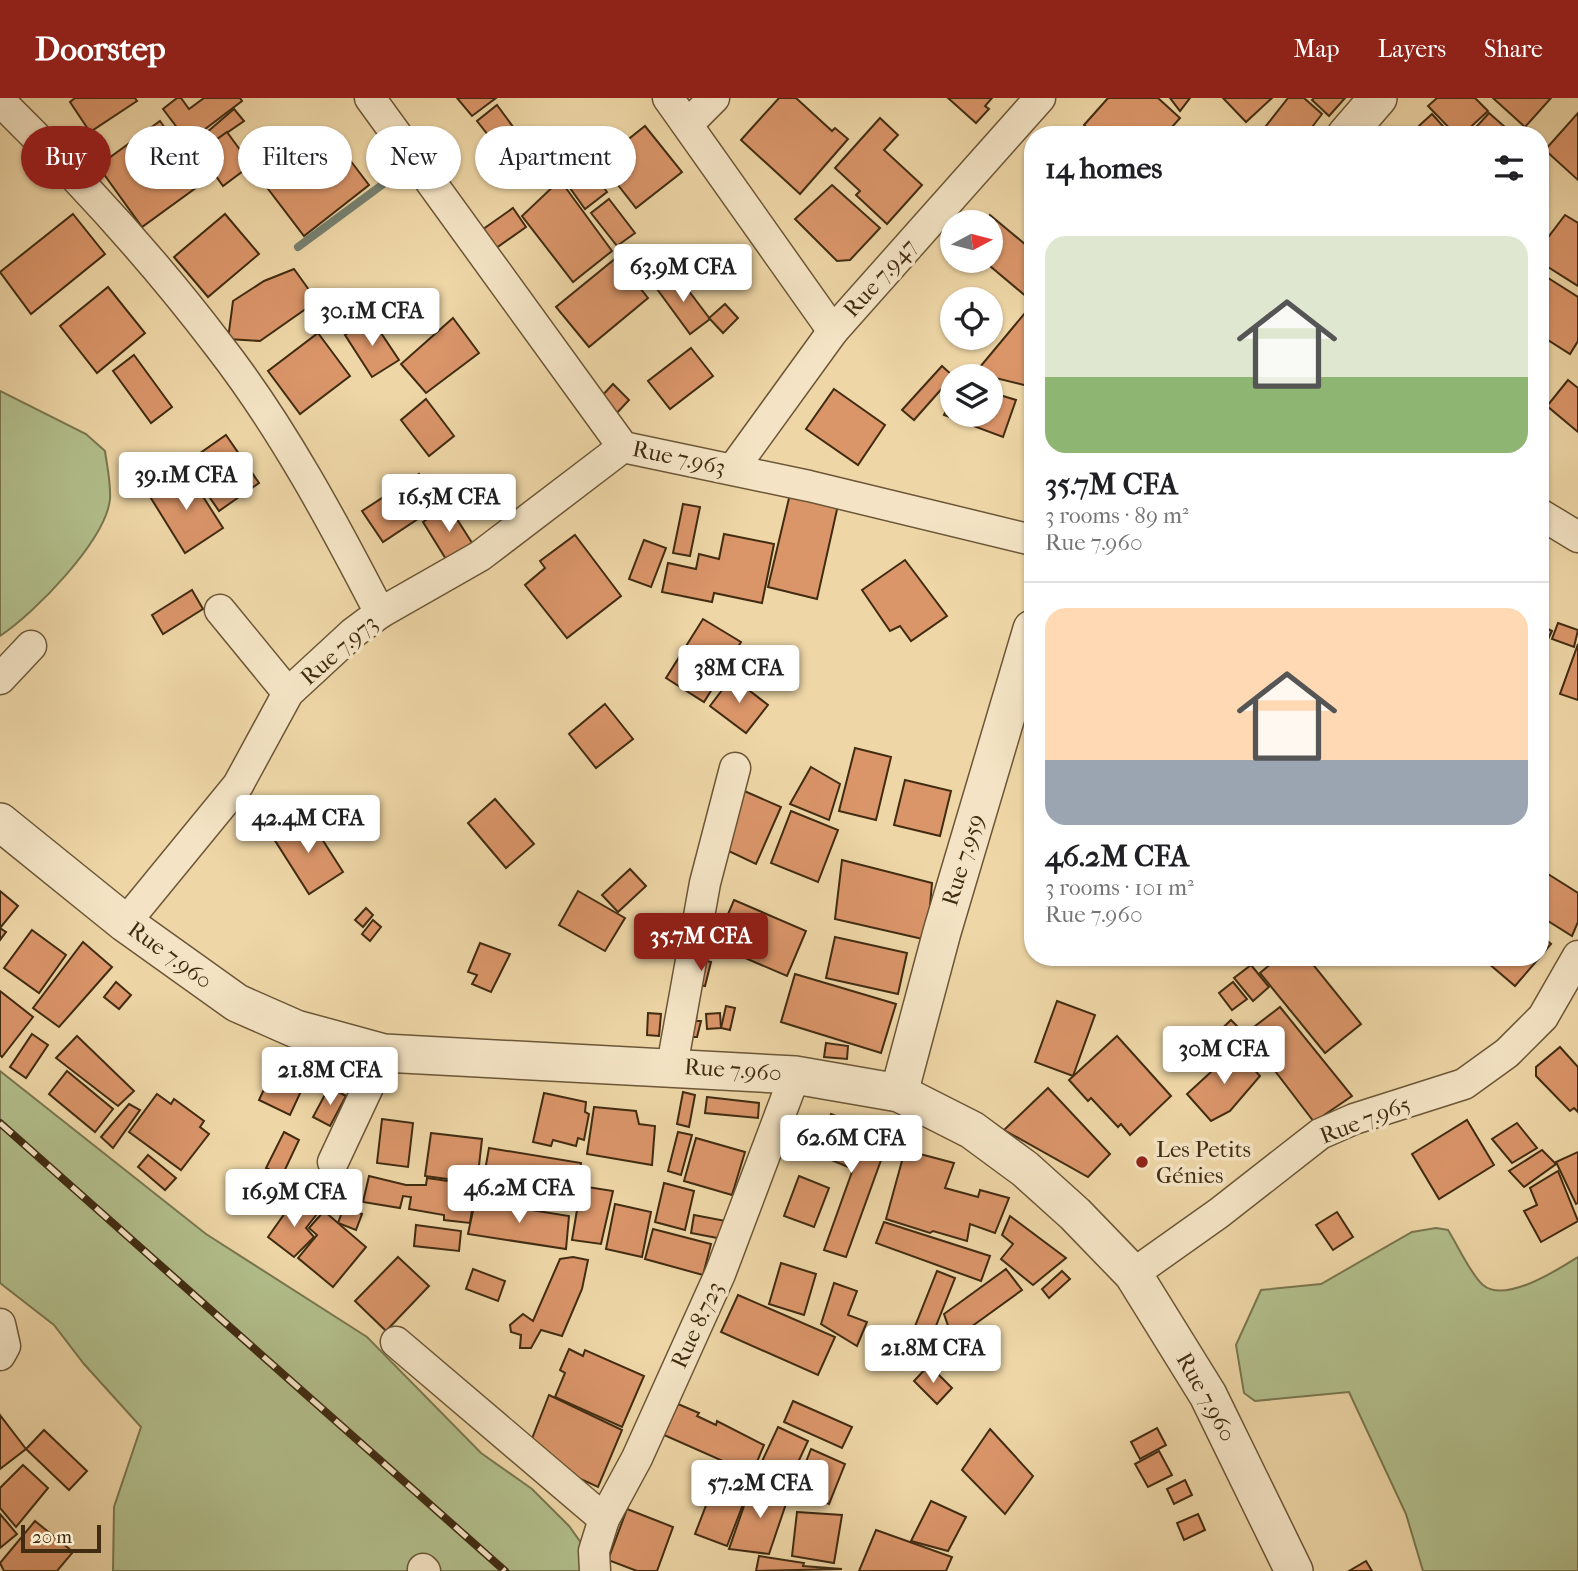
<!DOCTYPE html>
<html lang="en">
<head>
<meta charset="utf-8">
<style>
	body { margin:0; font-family:"IM FELL French Canon",serif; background:#f2f2f2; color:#202124; height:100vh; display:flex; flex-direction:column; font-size:26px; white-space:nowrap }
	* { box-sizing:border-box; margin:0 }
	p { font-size:23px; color:#757577 }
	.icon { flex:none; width:38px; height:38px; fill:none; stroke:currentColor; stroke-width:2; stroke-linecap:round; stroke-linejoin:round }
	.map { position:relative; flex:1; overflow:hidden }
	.panel { position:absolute; left:1024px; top:28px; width:525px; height:840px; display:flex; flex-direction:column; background:#fff; border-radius:28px; box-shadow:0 2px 5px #0004 }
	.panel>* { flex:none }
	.top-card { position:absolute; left:21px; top:28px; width:665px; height:63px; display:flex; gap:14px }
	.needle { width:46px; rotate:83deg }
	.fabs { position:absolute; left:940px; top:112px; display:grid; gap:14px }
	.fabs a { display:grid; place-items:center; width:63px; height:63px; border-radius:50%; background:#fff; box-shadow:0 2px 5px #0004; font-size:35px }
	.scale { position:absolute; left:21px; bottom:18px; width:80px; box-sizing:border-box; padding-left:7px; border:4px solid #412c12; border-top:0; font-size:19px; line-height:24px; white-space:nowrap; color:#412c12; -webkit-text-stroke:5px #f4e4c5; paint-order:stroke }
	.price { position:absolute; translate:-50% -60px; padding:0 16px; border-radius:7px; background:#fff; color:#222; font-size:23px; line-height:46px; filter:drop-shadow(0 2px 4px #0008) }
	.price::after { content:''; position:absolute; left:50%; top:42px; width:21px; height:16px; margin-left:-10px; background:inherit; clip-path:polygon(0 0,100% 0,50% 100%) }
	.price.active { background:#8f2418; color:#fff }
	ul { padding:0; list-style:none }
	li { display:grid; align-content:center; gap:14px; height:371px; padding:0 21px }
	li+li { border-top:2px solid #e0e0e0 }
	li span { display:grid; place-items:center; height:217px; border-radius:21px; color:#555 }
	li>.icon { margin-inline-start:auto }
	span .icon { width:126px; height:126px; fill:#fffc; stroke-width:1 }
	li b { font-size:30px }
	h2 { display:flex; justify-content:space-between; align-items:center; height:84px; padding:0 21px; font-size:30px }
	.chip { padding:0 24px; border-radius:32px; background:#fff; box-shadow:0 2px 5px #0004; font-size:24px; line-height:63px }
	.chip.active { background:#8f2418; color:#fff }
	header { display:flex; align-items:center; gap:42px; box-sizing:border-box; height:98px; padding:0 35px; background:#8f2418; color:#fff }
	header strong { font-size:33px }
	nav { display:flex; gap:38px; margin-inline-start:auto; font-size:24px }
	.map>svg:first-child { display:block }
	.green { fill:#b2bf8c; stroke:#7a764f; stroke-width:2 }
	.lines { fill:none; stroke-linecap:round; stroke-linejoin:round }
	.stream { stroke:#76806f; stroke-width:8 }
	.building { fill:#da9569; stroke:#412c12; stroke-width:2 }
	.minor-casing { stroke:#6c5637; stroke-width:33 }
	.tertiary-casing { stroke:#6c5637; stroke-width:40 }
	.minor { stroke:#f4e4c5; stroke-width:30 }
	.tertiary { stroke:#f4e4c5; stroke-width:37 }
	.rail-casing { stroke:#412c12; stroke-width:8 }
	.rail { stroke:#f4e4c5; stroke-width:5; stroke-dasharray:16; stroke-linecap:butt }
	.poi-dot { fill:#8f2418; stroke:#f4e4c5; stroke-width:2.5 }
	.labels { text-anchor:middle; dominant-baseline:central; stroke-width:7; stroke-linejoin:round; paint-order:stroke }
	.street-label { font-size:23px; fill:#412c12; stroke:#f4e4c5 }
	.poi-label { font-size:23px; fill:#412c12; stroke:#f4e4c5; text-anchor:start }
</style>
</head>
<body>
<header>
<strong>Doorstep</strong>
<nav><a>Map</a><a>Layers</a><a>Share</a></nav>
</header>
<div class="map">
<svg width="1578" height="1473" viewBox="0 0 1578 1473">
	<rect width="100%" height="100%" fill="#eed6a6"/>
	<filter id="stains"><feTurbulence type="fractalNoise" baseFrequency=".00286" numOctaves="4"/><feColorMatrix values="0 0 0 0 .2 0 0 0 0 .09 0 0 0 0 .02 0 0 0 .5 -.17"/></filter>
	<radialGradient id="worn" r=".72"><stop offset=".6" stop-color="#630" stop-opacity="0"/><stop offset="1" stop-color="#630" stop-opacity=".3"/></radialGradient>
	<!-- green -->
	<g class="green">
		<path d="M0 293 86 336 105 353C107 368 111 385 110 401 106 442 34 516 0 538Z"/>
		<polygon points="0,973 206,1136 367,1239 481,1355 532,1391 569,1428 584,1449 596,1473 113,1473 114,1409 141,1329 84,1266 54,1227 0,1185"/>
		<path d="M1436 1130 1448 1132C1457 1146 1471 1177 1483 1187 1505 1206 1559 1171 1578 1159V1473H1423L1406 1416 1349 1294 1255 1303 1244 1295 1236 1247 1261 1192 1321 1186 1412 1134Z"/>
	</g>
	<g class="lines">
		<!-- stream -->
		<polyline class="stream" points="298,149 390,81"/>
	</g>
	<!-- building -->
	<g class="building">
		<polygon points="75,0 135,0 137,3 90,34 70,4"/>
		<polygon points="177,0 181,0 189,11 204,0 240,0 242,3 188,44 163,11"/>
		<polygon points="457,0 496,0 472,18"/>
		<polygon points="779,0 796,0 832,33 835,30 848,41 800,96 741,42"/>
		<polygon points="948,0 992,0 985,8 989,11 976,25"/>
		<polygon points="1108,0 1158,0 1180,20 1165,37 1095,37 1084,27"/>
		<polygon points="1170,0 1190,0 1180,13"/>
		<polygon points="1223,0 1272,0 1246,24"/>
		<polygon points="1288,0 1304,0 1322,16 1306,37 1266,37 1262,33"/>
		<polygon points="1314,0 1345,0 1329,18 1312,2"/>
		<polygon points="1437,0 1475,0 1488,13 1462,37 1456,37 1428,8"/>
		<polygon points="1493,0 1551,0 1525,29"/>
		<polygon points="497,7 522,41 503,56 477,23"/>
		<polygon points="234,11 244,23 199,54 191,48"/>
		<polygon points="1489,15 1514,37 1469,37"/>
		<polygon points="1578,15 1578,82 1545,52"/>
		<polygon points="1432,16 1451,37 1409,37"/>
		<polygon points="880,20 898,37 884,52 922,87 887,126 856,97 860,93 835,70"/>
		<polygon points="160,23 204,84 142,129 98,68"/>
		<polygon points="645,28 682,74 636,110 600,64"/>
		<polygon points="327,32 369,87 304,138 262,83"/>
		<polygon points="227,34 251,67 223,88 199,54"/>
		<polygon points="582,60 607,94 585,111 560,76"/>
		<polygon points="560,82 612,153 573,184 522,118"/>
		<polygon points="832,87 880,130 850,162 837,163 795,121"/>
		<polygon points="609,101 635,135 617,148 591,115"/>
		<polygon points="513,110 526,129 485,158 472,139"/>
		<polygon points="73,116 105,156 31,216 0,174"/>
		<polygon points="225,116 259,156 208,199 174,159"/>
		<polygon points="990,117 1032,152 1032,194 1028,200 984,163 990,163 990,124 984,124"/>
		<polygon points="1565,117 1578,125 1578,188 1540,164 1540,150"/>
		<polygon points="616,160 648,200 589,249 556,209"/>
		<polygon points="294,171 317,203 260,243 228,241 233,203 264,183"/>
		<polygon points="676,176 710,221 690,236 657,191"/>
		<polygon points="1545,178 1578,199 1578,243 1570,256 1540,237 1540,186"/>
		<polygon points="108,189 145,235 97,275 60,228"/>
		<polygon points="725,206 738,220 723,235 709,220"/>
		<polygon points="1030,209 1032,211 1032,289 975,275"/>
		<polygon points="371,220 399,262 372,279 345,237"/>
		<polygon points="453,220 479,255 426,295 401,266"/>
		<polygon points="318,235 350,278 300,316 268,273"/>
		<polygon points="691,250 713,278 670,311 648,283"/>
		<polygon points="134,257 172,309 151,325 113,273"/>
		<polygon points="942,268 953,278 914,322 902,312"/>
		<polygon points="1568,282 1578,290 1578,334 1547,308"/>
		<polygon points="613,286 629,302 615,317 599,301"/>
		<polygon points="834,291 885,327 858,367 806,331"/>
		<polygon points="990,294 1016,302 1003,339 944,317 952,301 952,317 990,317"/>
		<polygon points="426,301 454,338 429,358 401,322"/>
		<polygon points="226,337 259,385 219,413 186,365"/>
		<polygon points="186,372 223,430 185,455 149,397"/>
		<polygon points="419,376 439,407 383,444 362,413"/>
		<polygon points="790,396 838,407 817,501 768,489"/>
		<polygon points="683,406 700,409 690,458 673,455"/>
		<polygon points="448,407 474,448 449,466 423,424"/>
		<polygon points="724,436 774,446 762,505 714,495 712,504 662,494 668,465 696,471 699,456 719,461"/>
		<polygon points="575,437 621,498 567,540 525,487 545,470 540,463"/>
		<polygon points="644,442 666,450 651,489 629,481"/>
		<polygon points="905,462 947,518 911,543 900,528 890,533 862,492"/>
		<polygon points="192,492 203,511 163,536 152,517"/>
		<polygon points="703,521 741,544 704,604 666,580"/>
		<polygon points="1558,525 1578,532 1574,549 1552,541"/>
		<polygon points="1540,527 1552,533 1540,558"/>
		<polygon points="1578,546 1578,602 1560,596"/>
		<polygon points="732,579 768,607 746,635 710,608"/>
		<polygon points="605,606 633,641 596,670 569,636"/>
		<polygon points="855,650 891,659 876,722 839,713"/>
		<polygon points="811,669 840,686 829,722 790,706"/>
		<polygon points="905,682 951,693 940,738 894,727"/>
		<polygon points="742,692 781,709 756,766 718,748"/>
		<polygon points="495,701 534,746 506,770 468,725"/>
		<polygon points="791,713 838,732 818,784 771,765"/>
		<polygon points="308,719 343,774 309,796 274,741"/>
		<polygon points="842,762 932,785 927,842 835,821"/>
		<polygon points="630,771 646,788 618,814 602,797"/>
		<polygon points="1548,776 1578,795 1578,824 1572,838 1540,818 1540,789"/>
		<polygon points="0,793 18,808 0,830 6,834 0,842"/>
		<polygon points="578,793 625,820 605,853 559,827"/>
		<polygon points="734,802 806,833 787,878 715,847"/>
		<polygon points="366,810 373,817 363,829 355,822"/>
		<polygon points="373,822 381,829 370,843 362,836"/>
		<polygon points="32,832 66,857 39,895 4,870"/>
		<polygon points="1540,837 1551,846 1540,859"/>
		<polygon points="835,839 907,855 898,896 826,880"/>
		<polygon points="83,844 112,869 59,929 33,910"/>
		<polygon points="480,845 510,856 491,894 472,886 477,877 468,874"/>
		<polygon points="1279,859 1307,859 1361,926 1325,955 1260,875"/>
		<polygon points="1481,859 1540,859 1515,888"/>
		<polygon points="698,861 711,864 705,888 692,886"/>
		<polygon points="1251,867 1269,889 1253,903 1234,880"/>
		<polygon points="795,876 896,906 881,955 781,924"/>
		<polygon points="116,884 131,897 119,911 104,899"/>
		<polygon points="1233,884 1247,901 1232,912 1219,895"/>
		<polygon points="0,893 33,919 2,959 0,957"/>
		<polygon points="1057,903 1095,917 1073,978 1035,964"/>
		<polygon points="726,908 735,910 730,932 721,930"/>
		<polygon points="1280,909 1352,998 1314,1024 1246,935"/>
		<polygon points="697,910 696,923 701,923 697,939 681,939"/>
		<polygon points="648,915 661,916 659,938 647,937"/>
		<polygon points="720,915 721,930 707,931 706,916"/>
		<polygon points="1231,922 1243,934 1222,957 1208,944"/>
		<polygon points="32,936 48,947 26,980 10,969"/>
		<polygon points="77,938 134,993 118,1008 56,960"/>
		<polygon points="1117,938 1171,998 1130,1037 1121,1026 1118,1029 1091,1000 1088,1003 1069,982"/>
		<polygon points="826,945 848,948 847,961 824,959"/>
		<polygon points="1560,949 1578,969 1578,1014 1574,1010 1570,1013 1536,978 1536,969"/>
		<polygon points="1236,951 1260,978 1230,1013 1211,1023 1187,996"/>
		<polygon points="278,961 309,976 290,1017 259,1002"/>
		<polygon points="67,973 113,1011 95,1034 49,996"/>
		<polygon points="329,989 346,998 330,1028 313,1019"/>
		<polygon points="1048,990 1110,1056 1088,1079 1004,1032"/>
		<polygon points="683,994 695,997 689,1029 677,1026"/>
		<polygon points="544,995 586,1004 585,1014 589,1016 584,1042 578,1040 576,1048 553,1042 551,1048 533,1044"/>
		<polygon points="157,996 171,1006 174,1001 204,1023 200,1029 209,1036 181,1072 129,1034"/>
		<polygon points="707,999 759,1005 758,1020 705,1015"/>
		<polygon points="129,1006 140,1012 113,1050 101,1039"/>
		<polygon points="594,1009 636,1013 639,1026 655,1028 652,1067 587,1056"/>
		<polygon points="831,1016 889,1040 846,1159 824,1152 853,1071 817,1056"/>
		<polygon points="382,1021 413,1025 408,1069 377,1065"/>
		<polygon points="1467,1022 1494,1067 1439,1101 1412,1056"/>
		<polygon points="1517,1025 1537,1050 1512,1065 1492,1041"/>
		<polygon points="284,1034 299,1042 282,1078 266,1070"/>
		<polygon points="678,1034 692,1037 681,1077 668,1073"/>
		<polygon points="431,1035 482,1041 477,1085 425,1078"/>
		<polygon points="696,1040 745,1054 732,1097 684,1083"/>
		<polygon points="489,1050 581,1065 574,1110 481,1095"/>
		<polygon points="905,1052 954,1065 945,1090 978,1099 980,1092 1009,1100 995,1135 970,1126 967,1143 933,1133 930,1135 886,1121"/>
		<polygon points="1542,1052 1556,1066 1524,1089 1509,1073"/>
		<polygon points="1578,1054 1578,1105 1576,1106 1556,1064"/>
		<polygon points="148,1057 176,1080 165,1092 138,1069"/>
		<polygon points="1558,1073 1578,1123 1541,1144 1524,1113 1537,1107 1530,1090"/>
		<polygon points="369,1078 406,1087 426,1087 427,1080 476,1087 470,1125 444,1122 444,1117 409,1111 411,1099 403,1098 400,1110 363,1104"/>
		<polygon points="799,1078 829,1090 814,1129 784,1118"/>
		<polygon points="664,1085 694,1093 685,1132 655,1124"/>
		<polygon points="581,1088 613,1093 601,1146 572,1142"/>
		<polygon points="295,1101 317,1116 306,1130 314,1139 294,1159 268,1139"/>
		<polygon points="475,1103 569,1118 566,1151 468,1136"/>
		<polygon points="615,1106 651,1114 642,1159 606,1151"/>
		<polygon points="344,1109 362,1116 356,1132 338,1125"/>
		<polygon points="324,1113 366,1149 333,1189 298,1160 317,1137 309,1130"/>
		<polygon points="1337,1114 1353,1139 1333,1152 1316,1127"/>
		<polygon points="694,1117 731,1124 728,1142 691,1135"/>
		<polygon points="1010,1118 1066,1160 1033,1187 1001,1161 1013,1146 1002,1137"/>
		<polygon points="884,1124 990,1158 981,1183 876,1145"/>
		<polygon points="416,1127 461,1133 459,1153 414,1148"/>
		<polygon points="653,1131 711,1146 703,1177 645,1161"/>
		<polygon points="398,1159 429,1188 386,1233 355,1203"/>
		<polygon points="573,1159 588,1162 582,1191 562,1238 541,1232 531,1250 520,1250 521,1237 511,1234 510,1227 523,1216 533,1223 560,1161"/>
		<polygon points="781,1165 816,1176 804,1217 769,1206"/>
		<polygon points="473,1171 505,1183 498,1203 466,1191"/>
		<polygon points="1006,1171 1022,1192 953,1242 944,1216"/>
		<polygon points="937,1173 955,1180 922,1263 904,1256"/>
		<polygon points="1062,1173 1070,1181 1049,1200 1042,1191"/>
		<polygon points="834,1185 857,1193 848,1217 867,1224 857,1248 821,1226"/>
		<polygon points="738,1197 835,1239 818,1277 721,1234"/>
		<polygon points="569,1251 583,1258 585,1252 644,1278 622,1329 555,1299 565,1275 560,1272"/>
		<polygon points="929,1267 952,1290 937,1306 914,1283"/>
		<polygon points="549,1297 622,1332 598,1389 526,1356"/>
		<polygon points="793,1303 852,1329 842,1350 784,1324"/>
		<polygon points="678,1306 699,1315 697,1318 716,1327 717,1323 764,1347 752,1376 664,1337"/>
		<polygon points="0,1317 26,1351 0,1371"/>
		<polygon points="778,1329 808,1343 787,1388 757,1374"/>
		<polygon points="1157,1330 1166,1347 1140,1361 1131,1344"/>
		<polygon points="990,1331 1033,1378 1005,1416 962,1372"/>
		<polygon points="44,1332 87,1373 69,1392 26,1351"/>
		<polygon points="811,1351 845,1366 829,1406 795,1392"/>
		<polygon points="1159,1353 1172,1377 1148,1389 1135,1366"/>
		<polygon points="722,1366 754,1378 727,1448 695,1436"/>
		<polygon points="23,1367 48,1390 16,1429 0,1410 0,1390"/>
		<polygon points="1185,1382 1192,1397 1174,1406 1167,1391"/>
		<polygon points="752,1385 790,1394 769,1456 729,1451"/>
		<polygon points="931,1403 966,1419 948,1453 911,1443"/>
		<polygon points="627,1411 673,1429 657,1473 637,1473 608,1462"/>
		<polygon points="797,1414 842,1417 834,1465 792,1458"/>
		<polygon points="0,1416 17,1436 0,1450"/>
		<polygon points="1198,1416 1205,1432 1184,1442 1177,1425"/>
		<polygon points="35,1423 73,1454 57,1473 4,1473 0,1465"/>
		<polygon points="876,1432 952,1459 946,1473 859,1473"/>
		<polygon points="759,1458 804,1465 803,1468 842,1471 756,1473"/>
		<polygon points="1366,1463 1372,1473 1349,1473"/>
	</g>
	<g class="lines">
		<defs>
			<g id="minor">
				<polyline points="370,0 623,349 809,388 1032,442"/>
				<polyline points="668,0 833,233"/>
				<path d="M0 3C78 79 153 161 219 248 282 329 333 424 380 515"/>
				<polyline points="688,26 714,0"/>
				<polyline points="733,371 833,233 1040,0"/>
				<polyline points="1540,416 1578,439"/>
				<polyline points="220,512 288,595"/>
				<polyline points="0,581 31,548"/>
				<polyline points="125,825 238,687 288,595 353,535 380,515 480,458 623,349"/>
				<polyline points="672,968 705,785 735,670"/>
				<polyline points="333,1064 384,955"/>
				<polyline points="1133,1176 1219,1115 1320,1036 1354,1021 1464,986 1507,955 1543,919 1578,858"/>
				<polyline points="0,1226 5,1248 0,1257"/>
				<polyline points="396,1244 604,1421"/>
				<polyline points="423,1471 425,1473"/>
				<polyline points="595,1473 594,1453 604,1421 637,1360 720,1176 795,977"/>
			</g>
			<g id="tertiary">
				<polyline points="1346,37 1378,0"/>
				<polyline points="0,724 125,825 237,905 296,931 384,955 795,977 899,995 972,1032 1025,1071 1075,1116 1133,1176 1208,1297 1294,1473"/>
				<polyline points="899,995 942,834 1032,531"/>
			</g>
		</defs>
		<!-- minor casing -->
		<use href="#minor" class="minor-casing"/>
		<!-- tertiary casing -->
		<use href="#tertiary" class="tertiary-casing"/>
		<!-- minor -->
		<use href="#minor" class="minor"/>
		<!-- tertiary -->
		<use href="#tertiary" class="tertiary"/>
		<defs>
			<polyline id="rail" points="0,1025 505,1473"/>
		</defs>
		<!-- rail casing -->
		<use href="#rail" class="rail-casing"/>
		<!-- rail -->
		<use href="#rail" class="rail"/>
	</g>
	<!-- markers -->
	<circle class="poi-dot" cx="1142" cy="1064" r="7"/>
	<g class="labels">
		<!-- street labels -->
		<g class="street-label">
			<text transform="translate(880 180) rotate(-48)">Rue 7.947</text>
			<text transform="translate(679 360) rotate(12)">Rue 7.963</text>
			<text transform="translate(339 552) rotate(-41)">Rue 7.973</text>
			<text transform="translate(963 762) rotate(-73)">Rue 7.959</text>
			<text transform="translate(170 857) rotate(36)">Rue 7.960</text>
			<text transform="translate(733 972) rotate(4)">Rue 7.960</text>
			<text transform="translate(1365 1022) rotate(-21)">Rue 7.965</text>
			<text transform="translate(697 1227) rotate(-65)">Rue 8.723</text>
			<text transform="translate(1206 1299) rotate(61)">Rue 7.960</text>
		</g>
		<!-- poi labels -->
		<g class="poi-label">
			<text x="1156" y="1051">Les Petits<tspan x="1156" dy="26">Génies</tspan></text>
		</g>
	</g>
	<rect width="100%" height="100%" filter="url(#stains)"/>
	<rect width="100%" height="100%" fill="url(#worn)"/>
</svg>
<div class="fabs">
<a><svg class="needle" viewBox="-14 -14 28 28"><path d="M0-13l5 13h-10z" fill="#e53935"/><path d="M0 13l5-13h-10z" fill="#757577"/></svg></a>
<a><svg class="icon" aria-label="locate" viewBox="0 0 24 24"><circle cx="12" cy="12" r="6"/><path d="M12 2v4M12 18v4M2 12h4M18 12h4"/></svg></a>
<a><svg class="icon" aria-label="layers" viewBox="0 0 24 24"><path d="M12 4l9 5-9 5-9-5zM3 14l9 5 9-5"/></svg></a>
</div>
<div class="scale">20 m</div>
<b class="price" style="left:683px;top:206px">63.9M CFA</b>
<b class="price" style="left:372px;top:250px">30.1M CFA</b>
<b class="price" style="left:186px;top:414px">39.1M CFA</b>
<b class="price" style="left:449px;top:436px">16.5M CFA</b>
<b class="price" style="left:739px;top:607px">38M CFA</b>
<b class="price" style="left:308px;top:757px">42.4M CFA</b>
<b class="price active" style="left:701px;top:875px">35.7M CFA</b>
<b class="price" style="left:1224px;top:988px">30M CFA</b>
<b class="price" style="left:330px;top:1009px">21.8M CFA</b>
<b class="price" style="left:851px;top:1077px">62.6M CFA</b>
<b class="price" style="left:519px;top:1127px">46.2M CFA</b>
<b class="price" style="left:294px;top:1131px">16.9M CFA</b>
<b class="price" style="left:933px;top:1287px">21.8M CFA</b>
<b class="price" style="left:760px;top:1422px">57.2M CFA</b>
<div class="top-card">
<a class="chip active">Buy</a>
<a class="chip">Rent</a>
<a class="chip">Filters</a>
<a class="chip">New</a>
<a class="chip">Apartment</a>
</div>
<section class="panel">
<h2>14 homes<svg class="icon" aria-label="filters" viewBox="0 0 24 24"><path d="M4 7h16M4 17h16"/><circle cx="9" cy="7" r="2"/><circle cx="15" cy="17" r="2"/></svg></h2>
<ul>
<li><span style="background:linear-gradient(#dfe7d0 65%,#8fb573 0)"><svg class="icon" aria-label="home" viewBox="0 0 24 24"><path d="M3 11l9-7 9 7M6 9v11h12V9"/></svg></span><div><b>35.7M CFA</b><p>3 rooms · 89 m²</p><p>Rue 7.960</p></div></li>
<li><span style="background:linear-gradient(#ffd9b3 70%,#9aa5b1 0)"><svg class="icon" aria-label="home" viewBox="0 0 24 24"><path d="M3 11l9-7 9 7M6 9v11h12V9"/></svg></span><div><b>46.2M CFA</b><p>3 rooms · 101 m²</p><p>Rue 7.960</p></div></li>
</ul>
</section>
</div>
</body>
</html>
